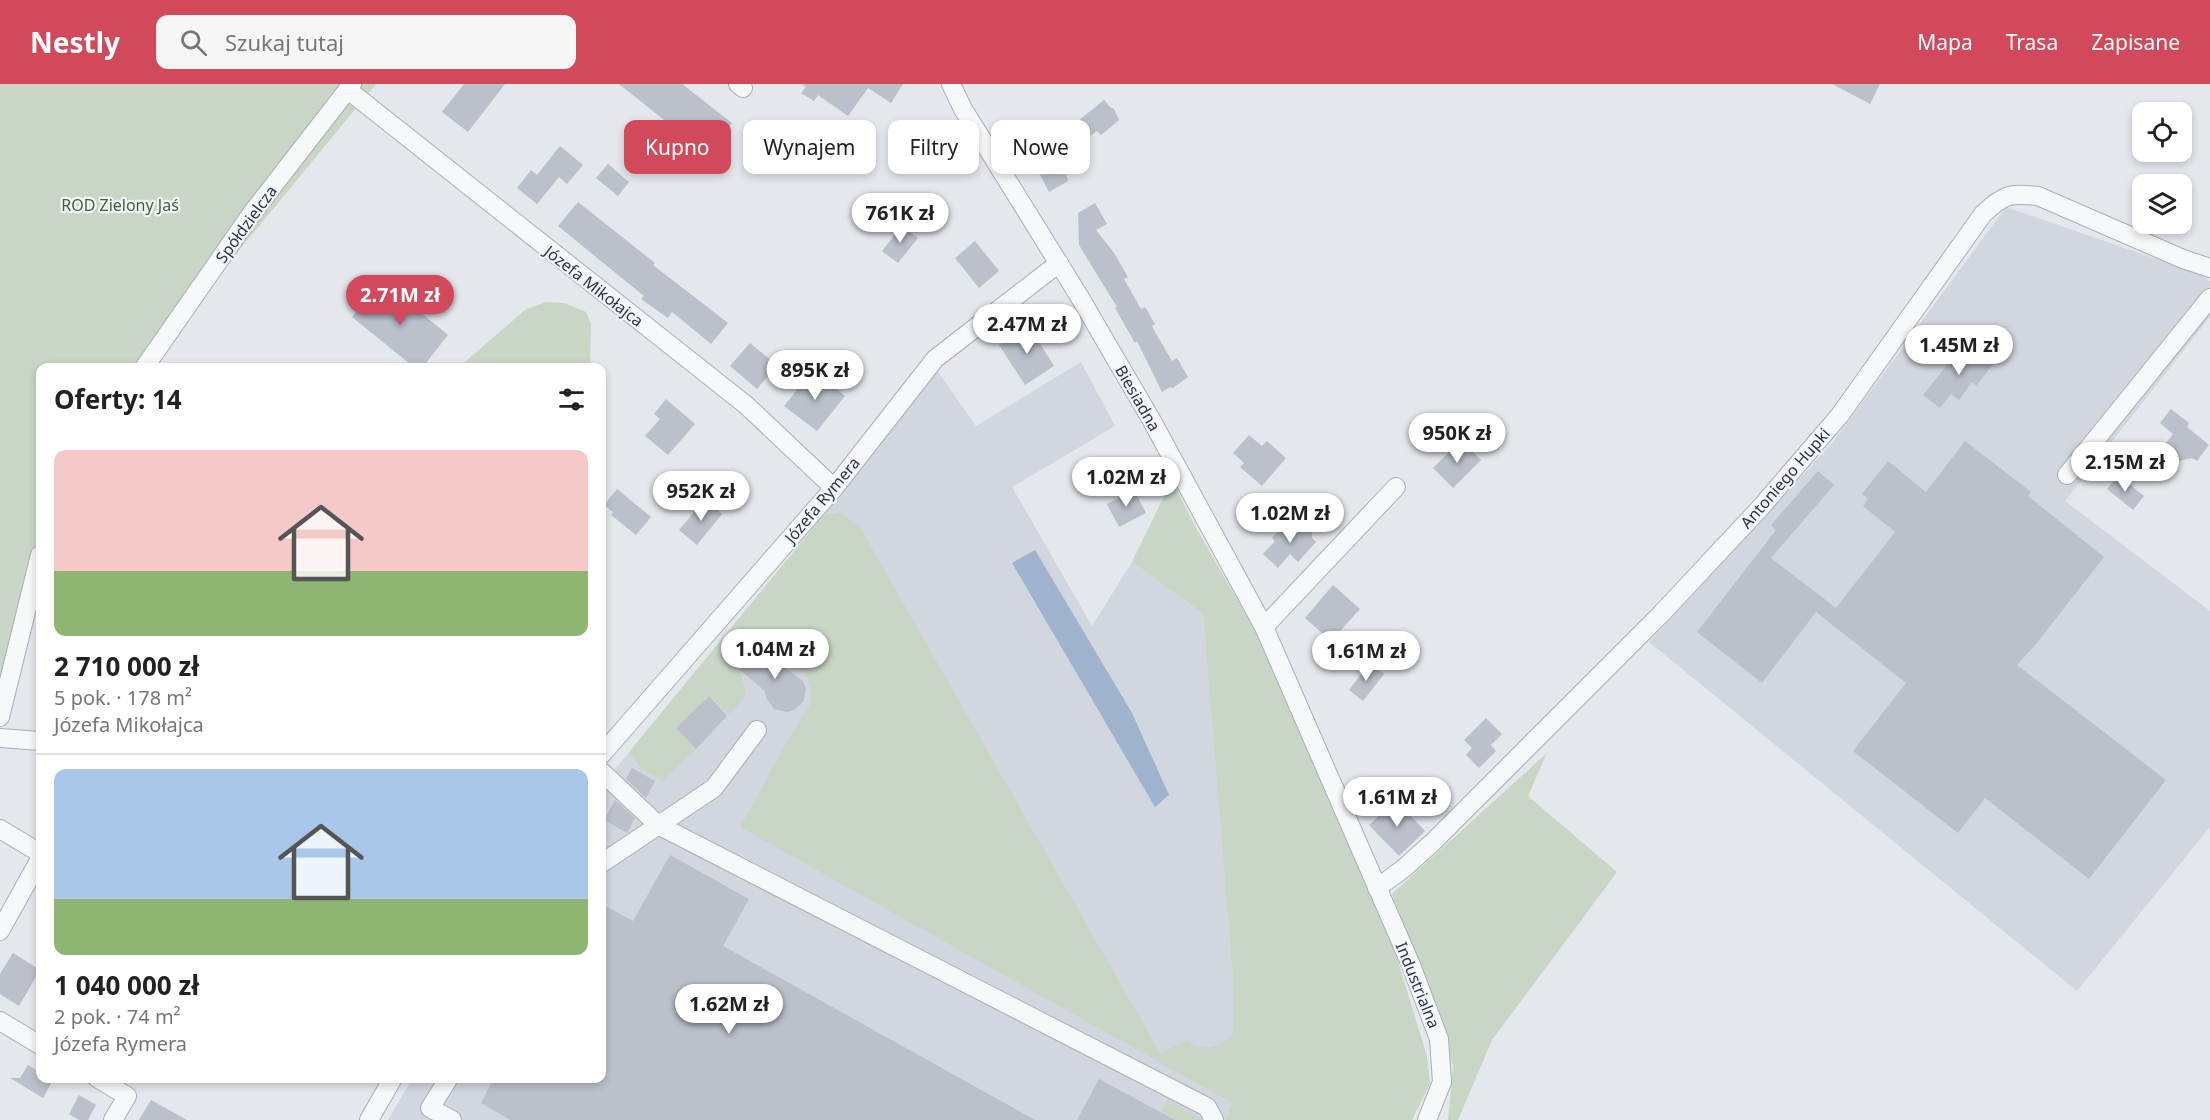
<!DOCTYPE html>
<html lang="pl">
<head>
<meta charset="utf-8">
<style>
	body { margin:0; font-family:"Noto Sans",sans-serif; background:#f6f6f6; color:#222; height:100vh; display:flex; flex-direction:column; font-size:22px; white-space:nowrap }
	* { box-sizing:border-box; margin:0 }
	p { font-size:20px; color:#767676 }
	.icon { flex:none; width:33px; height:33px; fill:none; stroke:currentColor; stroke-width:2; stroke-linecap:round; stroke-linejoin:round }
	.map { position:relative; flex:1; overflow:hidden }
	.panel { position:absolute; left:36px; top:279px; width:570px; height:720px; display:flex; flex-direction:column; background:#fff; border-radius:12px; box-shadow:0 3px 9px #0003 }
	.panel>* { flex:none }
	.hud { position:absolute; left:624px; top:36px; width:570px; height:54px; display:flex; gap:12px }
	.tools { position:absolute; left:2132px; top:18px; display:grid; gap:12px }
	.tools a { display:grid; place-items:center; width:60px; height:60px; border-radius:12px; background:#fff; box-shadow:0 3px 9px #0003; font-size:30px }
	.price { position:absolute; translate:-50% -51px; padding:0 14px; border-radius:21px; background:#fff; color:#222; font-size:20px; line-height:39px; filter:drop-shadow(0 2px 3px #0008) }
	.price::after { content:''; position:absolute; left:50%; top:36px; width:18px; height:14px; margin-left:-9px; background:inherit; clip-path:polygon(0 0,100% 0,50% 100%) }
	.price.active { background:#d1495b; color:#fff }
	ul { padding:0; list-style:none }
	li { display:grid; align-content:center; gap:12px; height:318px; padding:0 18px }
	li+li { border-top:2px solid #e0e0e0 }
	li span { display:grid; place-items:center; height:186px; border-radius:12px; color:#555 }
	li>.icon { margin-inline-start:auto }
	span .icon { width:108px; height:108px; fill:#fffc; stroke-width:1 }
	li b { font-size:26px }
	h2 { display:flex; justify-content:space-between; align-items:center; height:72px; padding:0 18px; font-size:26px }
	.pill { padding:0 21px; border-radius:12px; background:#fff; box-shadow:0 3px 9px #0003; font-size:21px; line-height:54px }
	.pill.active { background:#d1495b; color:#fff }
	header { display:flex; align-items:center; gap:36px; box-sizing:border-box; height:84px; padding:0 30px; background:#d1495b; color:#fff }
	header strong { font-size:28px }
	nav { display:flex; gap:33px; margin-inline-start:auto; font-size:21px }
	.search { width:420px; height:54px; background:#f6f6f6; display:flex; align-items:center; gap:15px; box-sizing:border-box; padding:0 21px; border-radius:12px; color:#767676; font-size:22px }
	.map>svg:first-child { display:block }
	.built { fill:#d2d6de }
	.green { fill:#c9d6c5 }
	.water { fill:#9fb4cc }
	.building { fill:#bbc0ca }
	.lines { fill:none; stroke-linecap:round; stroke-linejoin:round }
	.minor-casing { stroke:#a9aeb7; stroke-width:20 }
	.minor { stroke:#f7f8fa; stroke-width:18 }
	.labels { text-anchor:middle; dominant-baseline:central; stroke-width:4.5; stroke-linejoin:round; paint-order:stroke }
	.park-label { font-size:16px; fill:#3f6138; stroke:#f4f6f9 }
	.street-label { font-size:16px; fill:#2b3445; stroke:#f4f6f9 }
</style>
</head>
<body>
<header>
<strong>Nestly</strong>
<div class="search"><svg class="icon" aria-label="search" viewBox="0 0 24 24"><circle cx="10" cy="10" r="6"/><path d="M15 15l6 6"/></svg>Szukaj tutaj</div>
<nav><a>Mapa</a><a>Trasa</a><a>Zapisane</a></nav>
</header>
<div class="map">
<svg width="2210" height="1036" viewBox="0 0 2210 1036">
	<rect width="100%" height="100%" fill="#e4e7ec"/>
	<!-- built -->
	<g class="built">
		<polygon points="2006,123 2197,189 2210,197 2210,233 2065,417 2210,527 2210,743 2077,907 1649,558 1833,358"/>
		<polygon points="1081,278 1115,342 1012,403 1092,542 1132,478 1203,530 1234,909 1232,1019 1226,1036 388,1036 412,995 602,994 602,700 720,564 936,285 976,342"/>
	</g>
	<!-- green -->
	<g class="green">
		<polygon points="0,0 376,0 143,283 40,284 40,468 0,600"/>
		<polygon points="546,218 564,219 586,228 591,240 590,283 459,283 525,226"/>
		<path d="M1172 396 1195 442 1353 717 1354 734 1427 972 1430 1000 1412 1036H1226L1232 1019 740 743 788 656 811 619 810 600 804 587 785 578 767 553 740 586 746 612 730 630 709 612 676 644 696 665 662 697 641 684 629 668 823 432 840 428 861 445 1160 969 1187 957C1204 969 1219 963 1233 950L1234 909 1203 530 1132 478Z"/>
		<polygon points="1547,669 1528,712 1617,788 1492,956 1458,1036 1448,1036 1453,982 1392,810"/>
		<polygon points="1168,1015 1202,1036 1157,1036"/>
	</g>
	<!-- water -->
	<polygon class="water" points="1035,466 1132,629 1169,711 1155,723 1012,479"/>
	<!-- building -->
	<g class="building">
		<polygon points="464,0 505,0 468,48 442,28"/>
		<polygon points="619,0 682,0 732,39 707,70"/>
		<polygon points="802,0 903,0 891,19 868,4 848,32 818,11 814,17 801,9 806,3"/>
		<polygon points="1832,0 1880,0 1870,20"/>
		<polygon points="1104,16 1110,23 1114,25 1119,36 1101,51 1097,47 1090,52 1078,37"/>
		<polygon points="560,62 583,81 567,100 559,93 537,120 517,104 531,86 537,91"/>
		<polygon points="1048,63 1065,85 1068,97 1049,108 1031,73"/>
		<polygon points="608,80 629,98 618,112 596,94"/>
		<polygon points="578,118 655,179 653,181 728,239 711,260 672,228 668,234 641,215 644,212 558,142"/>
		<polygon points="1095,119 1107,140 1096,146 1114,169 1128,193 1124,195 1141,225 1145,223 1155,240 1152,242 1155,248 1172,277 1177,274 1188,293 1173,304 1170,303 1162,308 1137,257 1135,259 1115,224 1117,223 1079,161 1078,129"/>
		<polygon points="902,142 918,154 898,179 882,167"/>
		<polygon points="975,157 999,187 979,204 955,174"/>
		<polygon points="382,197 448,251 422,284 415,284 352,233"/>
		<polygon points="1029,242 1054,282 1025,301 999,261"/>
		<polygon points="750,259 777,281 757,305 730,282"/>
		<polygon points="1972,260 1995,278 1976,302 1972,298 1959,316 1951,310 1940,324 1923,311 1952,275 1957,279"/>
		<polygon points="813,286 845,312 817,347 784,322"/>
		<polygon points="666,315 695,340 668,371 645,352 660,335 654,330"/>
		<polygon points="2171,325 2189,339 2187,343 2209,361 2197,377 2192,374 2178,377 2175,381 2159,368 2173,350 2160,339"/>
		<polygon points="1249,351 1262,362 1267,357 1286,374 1262,402 1240,383 1244,379 1233,369"/>
		<polygon points="1461,356 1481,376 1453,404 1433,384"/>
		<polygon points="1965,357 2031,408 2028,412 2104,473 2036,560 2017,581 2166,696 2089,795 1985,714 1958,749 1853,667 1906,599 1816,528 1762,599 1697,548 1776,446 1771,441 1818,387 1834,401 1771,474 1836,524 1895,448 1863,422 1868,415 1862,410 1888,377 1926,408"/>
		<polygon points="2118,391 2144,412 2133,426 2107,405"/>
		<polygon points="617,405 651,433 636,451 611,431 613,428 604,421"/>
		<polygon points="1134,406 1146,429 1119,443 1107,420"/>
		<polygon points="705,415 722,430 697,461 679,446"/>
		<polygon points="1290,434 1305,447 1312,447 1312,454 1316,458 1298,478 1290,470 1278,484 1263,470 1275,457 1272,454"/>
		<polygon points="1333,501 1360,525 1331,557 1305,534"/>
		<polygon points="763,559 785,578 783,582 803,597 806,604 804,617 794,626 787,628 774,625 766,614 765,607 740,586"/>
		<polygon points="1370,579 1384,590 1363,617 1349,606"/>
		<polygon points="709,612 727,632 696,665 676,644"/>
		<polygon points="1486,634 1502,650 1491,661 1496,667 1479,684 1466,671 1472,664 1464,656"/>
		<polygon points="632,684 655,697 646,714 626,695"/>
		<polygon points="615,716 635,734 627,749 604,736"/>
		<polygon points="1396,716 1425,747 1399,772 1369,741"/>
		<polygon points="670,771 749,815 723,862 1035,1036 510,1036 481,1019 494,994 602,994 602,820 633,837"/>
		<polygon points="13,869 40,886 19,922 0,910 0,890"/>
		<polygon points="28,981 40,988 40,994 54,994 43,1014 10,994 20,994"/>
		<polygon points="1099,995 1175,1036 1077,1036"/>
		<polygon points="79,1011 96,1021 88,1036 79,1036 69,1030"/>
		<polygon points="151,1016 187,1036 139,1036"/>
	</g>
	<g class="lines">
		<defs>
			<g id="minor">
				<polyline points="738,0 743,4"/>
				<polyline points="951,0 963,25 1079,212 1152,337 1264,543 1411,881 1439,955 1442,998 1427,1036"/>
				<polyline points="348,6 746,321 834,404"/>
				<polyline points="144,284 252,129 352,0"/>
				<polyline points="2067,391 2210,214"/>
				<polyline points="1264,543 1396,403"/>
				<polyline points="0,633 40,471"/>
				<polyline points="0,654 40,657"/>
				<polyline points="602,670 834,404 935,275 1059,179"/>
				<polyline points="602,688 658,741 1207,1023 1214,1036"/>
				<polyline points="0,745 40,769"/>
				<polyline points="602,779 714,704 757,646"/>
				<path d="M1377 804 1403 785 1432 759 1662 529 1761 423 1840 331 1983 130C2004 110 2010 109 2038 112L2183 175 2210 184"/>
				<polyline points="0,847 40,775"/>
				<polyline points="0,937 40,961"/>
				<polyline points="97,994 127,1012 113,1036"/>
				<polyline points="449,994 430,1024 452,1036"/>
				<polyline points="369,1036 393,994"/>
			</g>
		</defs>
		<!-- minor casing -->
		<use href="#minor" class="minor-casing"/>
		<!-- minor -->
		<use href="#minor" class="minor"/>
	</g>
	<g class="labels">
		<!-- park labels -->
		<g class="park-label">
			<text x="120" y="121">ROD Zielony Jaś</text>
		</g>
		<!-- street labels -->
		<g class="street-label">
			<text transform="translate(246 140) rotate(-54)">Spółdzielcza</text>
			<text transform="translate(594 202) rotate(38)">Józefa Mikołajca</text>
			<text transform="translate(1138 314) rotate(60)">Biesiadna</text>
			<text transform="translate(1785 394) rotate(-49)">Antoniego Hupki</text>
			<text transform="translate(822 416) rotate(-50)">Józefa Rymera</text>
			<text transform="translate(1418 901) rotate(68)">Industrialna</text>
		</g>
	</g>
</svg>
<div class="tools">
<a><svg class="icon" aria-label="locate" viewBox="0 0 24 24"><circle cx="12" cy="12" r="6"/><path d="M12 2v4M12 18v4M2 12h4M18 12h4"/></svg></a>
<a><svg class="icon" aria-label="layers" viewBox="0 0 24 24"><path d="M12 4l9 5-9 5-9-5zM3 14l9 5 9-5"/></svg></a>
</div>
<b class="price" style="left:900px;top:160px">761K zł</b>
<b class="price active" style="left:400px;top:242px">2.71M zł</b>
<b class="price" style="left:1027px;top:271px">2.47M zł</b>
<b class="price" style="left:1959px;top:292px">1.45M zł</b>
<b class="price" style="left:815px;top:317px">895K zł</b>
<b class="price" style="left:1457px;top:380px">950K zł</b>
<b class="price" style="left:2125px;top:409px">2.15M zł</b>
<b class="price" style="left:1126px;top:424px">1.02M zł</b>
<b class="price" style="left:701px;top:438px">952K zł</b>
<b class="price" style="left:1290px;top:460px">1.02M zł</b>
<b class="price" style="left:775px;top:596px">1.04M zł</b>
<b class="price" style="left:1366px;top:598px">1.61M zł</b>
<b class="price" style="left:1397px;top:744px">1.61M zł</b>
<b class="price" style="left:729px;top:951px">1.62M zł</b>
<div class="hud">
<a class="pill active">Kupno</a>
<a class="pill">Wynajem</a>
<a class="pill">Filtry</a>
<a class="pill">Nowe</a>
</div>
<section class="panel">
<h2>Oferty: 14<svg class="icon" aria-label="filters" viewBox="0 0 24 24"><path d="M4 7h16M4 17h16"/><circle cx="9" cy="7" r="2"/><circle cx="15" cy="17" r="2"/></svg></h2>
<ul>
<li><span style="background:linear-gradient(#f6c9c9 65%,#8fb573 0)"><svg class="icon" aria-label="home" viewBox="0 0 24 24"><path d="M3 11l9-7 9 7M6 9v11h12V9"/></svg></span><div><b>2 710 000 zł</b><p>5 pok. · 178 m²</p><p>Józefa Mikołajca</p></div></li>
<li><span style="background:linear-gradient(#a9c7e8 70%,#8fb573 0)"><svg class="icon" aria-label="home" viewBox="0 0 24 24"><path d="M3 11l9-7 9 7M6 9v11h12V9"/></svg></span><div><b>1 040 000 zł</b><p>2 pok. · 74 m²</p><p>Józefa Rymera</p></div></li>
</ul>
</section>
</div>
</body>
</html>
